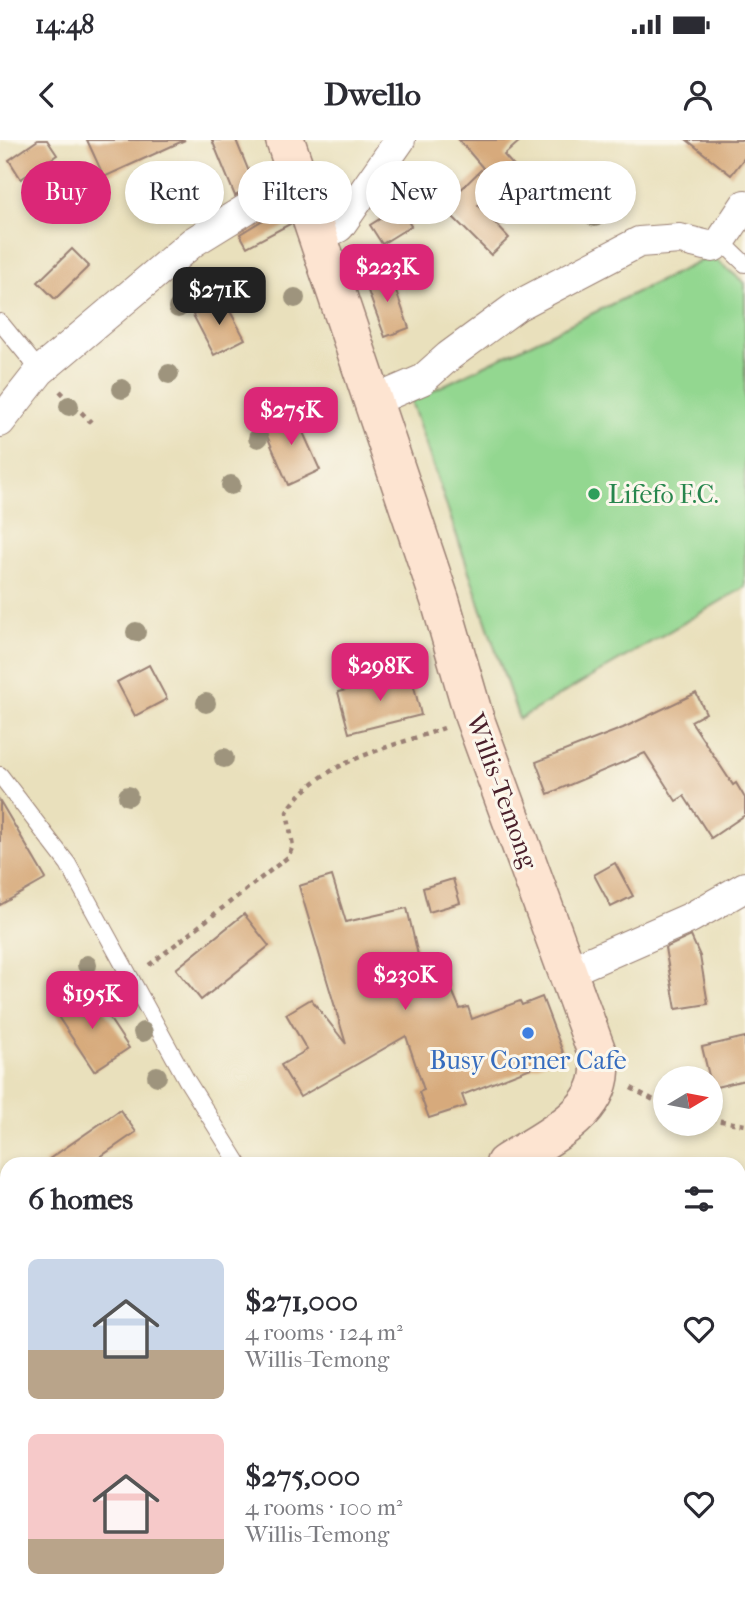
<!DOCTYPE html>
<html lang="en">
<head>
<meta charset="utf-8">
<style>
	body { margin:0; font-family:"IM FELL French Canon",serif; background:#f7f7f7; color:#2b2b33; height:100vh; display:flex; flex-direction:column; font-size:26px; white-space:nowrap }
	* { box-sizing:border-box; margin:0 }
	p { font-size:23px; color:#7c7c81 }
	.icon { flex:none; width:38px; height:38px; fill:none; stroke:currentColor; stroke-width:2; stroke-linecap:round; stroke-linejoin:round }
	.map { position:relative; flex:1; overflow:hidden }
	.panel { position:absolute; left:0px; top:1017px; width:746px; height:450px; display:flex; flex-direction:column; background:#fff; border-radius:21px 21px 0 0; box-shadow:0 4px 10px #0003 }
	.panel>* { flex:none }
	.guide { position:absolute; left:21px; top:21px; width:704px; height:63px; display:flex; gap:14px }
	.needle { width:46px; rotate:80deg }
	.fabs { position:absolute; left:653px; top:926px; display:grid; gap:14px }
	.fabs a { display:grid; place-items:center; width:70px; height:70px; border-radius:50%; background:#fff; box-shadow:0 4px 10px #0003; font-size:35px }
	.price { position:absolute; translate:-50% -60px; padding:0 16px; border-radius:14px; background:#db2777; color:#fff; font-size:23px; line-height:46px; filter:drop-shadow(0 2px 4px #0008) }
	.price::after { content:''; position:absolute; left:50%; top:42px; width:21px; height:16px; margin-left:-10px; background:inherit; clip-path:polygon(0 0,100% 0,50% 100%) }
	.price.selected { background:#222; color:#fff }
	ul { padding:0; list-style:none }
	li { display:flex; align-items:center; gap:21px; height:175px; padding:0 28px }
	li span { display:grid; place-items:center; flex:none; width:196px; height:140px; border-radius:10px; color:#555 }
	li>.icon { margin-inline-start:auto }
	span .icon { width:84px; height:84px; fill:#fffc; stroke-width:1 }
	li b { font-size:30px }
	h2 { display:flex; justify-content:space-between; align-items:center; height:84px; padding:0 28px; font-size:30px }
	.tag { padding:0 24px; border-radius:32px; background:#fff; box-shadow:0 4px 10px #0003; font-size:24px; line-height:63px }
	.tag.selected { background:#db2777; color:#fff }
	.status { display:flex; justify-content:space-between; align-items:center; height:49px; padding:0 35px; background:#fff; direction:ltr }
	.status svg { height:19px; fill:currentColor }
	header { display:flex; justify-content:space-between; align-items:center; height:91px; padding:0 28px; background:#fff; font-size:32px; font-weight:800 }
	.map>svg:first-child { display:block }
	.green { fill:#93d790; stroke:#6e7b5e; stroke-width:2 }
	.building { fill:#d7aa7c }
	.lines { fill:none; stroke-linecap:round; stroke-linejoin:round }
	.service-casing { stroke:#9a8074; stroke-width:18 }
	.minor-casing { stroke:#9a8074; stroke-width:32 }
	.secondary-casing { stroke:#9a8074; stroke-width:41 }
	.primary-casing { stroke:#9a8074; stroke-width:41 }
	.path { stroke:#9a8074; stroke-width:4.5; stroke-dasharray:5 5; stroke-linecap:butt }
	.service { stroke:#fff; stroke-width:16 }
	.minor { stroke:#fff; stroke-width:30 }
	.secondary { stroke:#fde4d1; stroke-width:38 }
	.primary { stroke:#fabb8c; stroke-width:38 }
	.tree { fill:#9e947d }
	.leisure-dot { fill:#2e9e5b; stroke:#fbf7ec; stroke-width:2.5 }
	.shop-dot { fill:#3f7fe0; stroke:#fbf7ec; stroke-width:2.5 }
	.labels { text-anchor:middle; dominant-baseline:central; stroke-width:6; stroke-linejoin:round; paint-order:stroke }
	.leisure-label { font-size:26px; fill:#27864d; stroke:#fbf7ec; text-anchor:start }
	.street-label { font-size:26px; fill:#4a1f2b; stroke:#fbf7ec }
	.shop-label { font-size:26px; fill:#366cbe; stroke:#fbf7ec }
</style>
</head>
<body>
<div class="status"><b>14:48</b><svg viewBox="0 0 49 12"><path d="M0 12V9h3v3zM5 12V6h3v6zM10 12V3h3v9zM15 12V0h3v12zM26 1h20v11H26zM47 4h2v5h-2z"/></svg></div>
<header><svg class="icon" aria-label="back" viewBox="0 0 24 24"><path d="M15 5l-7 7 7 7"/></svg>Dwello<svg class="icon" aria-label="person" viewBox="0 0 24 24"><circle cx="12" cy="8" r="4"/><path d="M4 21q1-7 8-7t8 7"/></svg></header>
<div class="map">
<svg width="745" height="1466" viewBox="0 0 745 1466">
	<rect width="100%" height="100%" fill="#fbf7ec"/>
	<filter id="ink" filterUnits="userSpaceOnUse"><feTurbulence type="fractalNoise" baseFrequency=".0143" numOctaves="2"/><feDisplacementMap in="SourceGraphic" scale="14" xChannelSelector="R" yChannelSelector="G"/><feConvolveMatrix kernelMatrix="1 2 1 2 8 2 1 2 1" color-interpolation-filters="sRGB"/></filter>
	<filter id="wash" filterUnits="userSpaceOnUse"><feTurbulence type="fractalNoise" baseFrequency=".00686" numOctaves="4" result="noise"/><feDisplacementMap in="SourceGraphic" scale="28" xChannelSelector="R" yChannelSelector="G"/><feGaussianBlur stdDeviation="1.57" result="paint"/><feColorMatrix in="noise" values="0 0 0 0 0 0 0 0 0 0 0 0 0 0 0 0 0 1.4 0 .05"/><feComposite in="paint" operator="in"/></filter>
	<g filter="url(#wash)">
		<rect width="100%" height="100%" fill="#e9e0bc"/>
		<!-- green -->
		<polygon class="green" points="711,116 745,143 745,447 519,579 411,261"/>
		<g id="blocks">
			<!-- building -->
			<g class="building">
				<polygon points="38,0 47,0 57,15 21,39 9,20"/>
				<polygon points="87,0 185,0 104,37"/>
				<polygon points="212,0 236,0 254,44 235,56"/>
				<polygon points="459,0 521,0 504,15 518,31 478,65 509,98 491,115 443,67 483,28"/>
				<polygon points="687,0 745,0 745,17 731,35"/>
				<polygon points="284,67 290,84 247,107 240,94"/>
				<polygon points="399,67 411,86 382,104 370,85"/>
				<polygon points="72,109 89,126 55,159 38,142"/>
				<polygon points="389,131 409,188 385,197 364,140"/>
				<polygon points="223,158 245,199 214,215 193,175"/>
				<polygon points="293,270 320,330 288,345 262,284"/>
				<polygon points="149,525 167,559 135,576 117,542"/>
				<polygon points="411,534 421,575 349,593 338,552"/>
				<polygon points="696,553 706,573 691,581 733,645 736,643 745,658 745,675 711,698 684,656 676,661 645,613 548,654 536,622 623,588"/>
				<polygon points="0,661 46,739 0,765"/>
				<polygon points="615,723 633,756 611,767 594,735"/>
				<polygon points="332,736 346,782 407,768 421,828 439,820 460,869 468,867 472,879 520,861 522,865 542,857 564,915 462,955 466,966 429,978 419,952 424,950 406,896 300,957 281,925 307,910 286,874 311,859 346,904 299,746"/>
				<polygon points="453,739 460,763 429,772 423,748"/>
				<polygon points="244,774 269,806 201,860 176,829"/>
				<polygon points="691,796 700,816 708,864 676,869 665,808"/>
				<polygon points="92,852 129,908 94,931 55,872"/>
				<polygon points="745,897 745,940 712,948 702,907"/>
				<polygon points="120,970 136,992 90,1024 42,1024"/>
			</g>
		</g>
	</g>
	<g filter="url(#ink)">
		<use href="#blocks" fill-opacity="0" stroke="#9a8074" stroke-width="2"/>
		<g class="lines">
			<defs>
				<g id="service">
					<polyline points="721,101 745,124"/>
					<polyline points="0,182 40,231"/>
					<polyline points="0,635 68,724 186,939 239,1024"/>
					<polyline points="738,1277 745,1277"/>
					<polyline points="0,1419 7,1419"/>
					<polyline points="559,1460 565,1466"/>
				</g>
				<g id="minor">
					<polyline points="317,97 339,87 400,0"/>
					<polyline points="373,261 422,240 449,216 517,166 639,102 680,99 713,107 721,101 745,65"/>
					<polyline points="0,282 40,231 193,102 274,52 298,41"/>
					<polyline points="567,832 690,778 745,747"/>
					<polyline points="220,1460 223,1466"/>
					<polyline points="670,1460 671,1466"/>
				</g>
				<path id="secondary" d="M285 0 440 460 474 577 596 910C597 916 600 925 600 931 598 977 538 1002 505 1024"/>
				<g id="primary">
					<polyline points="738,1332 745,1331"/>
					<polyline points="0,1339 7,1339"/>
				</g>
			</defs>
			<!-- service casing -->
			<use href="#service" class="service-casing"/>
			<!-- minor casing -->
			<use href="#minor" class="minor-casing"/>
			<!-- secondary casing -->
			<use href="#secondary" class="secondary-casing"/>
			<!-- primary casing -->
			<use href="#primary" class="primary-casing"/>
			<!-- path -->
			<g class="path">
				<polyline points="60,251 91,282"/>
				<path d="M149 825 288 717 293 706 287 672C318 621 390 608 444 588"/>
				<polyline points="631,948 665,966"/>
				<polyline points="710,979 745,985"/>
			</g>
			<!-- service -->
			<use href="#service" class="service"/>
			<!-- minor -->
			<use href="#minor" class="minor"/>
			<!-- secondary -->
			<use href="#secondary" class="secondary"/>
			<!-- primary -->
			<use href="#primary" class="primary"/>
		</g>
		<!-- trees -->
		<g class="tree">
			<circle cx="595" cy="77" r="10"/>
			<circle cx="392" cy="119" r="10"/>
			<circle cx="295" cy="158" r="10"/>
			<circle cx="178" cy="168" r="10"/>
			<circle cx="169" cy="234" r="10"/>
			<circle cx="122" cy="249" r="10"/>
			<circle cx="69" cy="266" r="10"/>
			<circle cx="258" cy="298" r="10"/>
			<circle cx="231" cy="345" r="10"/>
			<circle cx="136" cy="492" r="10"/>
			<circle cx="349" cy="537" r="10"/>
			<circle cx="206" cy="563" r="10"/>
			<circle cx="224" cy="618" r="10"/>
			<circle cx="128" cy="656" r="10"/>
			<circle cx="87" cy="825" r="10"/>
			<circle cx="143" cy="892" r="10"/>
			<circle cx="157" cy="936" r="10"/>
		</g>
	</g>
	<!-- markers -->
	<circle class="leisure-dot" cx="594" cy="354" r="7"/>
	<circle class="shop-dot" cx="528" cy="893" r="7"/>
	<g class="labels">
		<!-- leisure labels -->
		<g class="leisure-label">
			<text x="608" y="354">Lifefo F.C.</text>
		</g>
		<!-- street labels -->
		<g class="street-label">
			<text transform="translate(502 651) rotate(70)">Willis-Temong</text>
		</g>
		<!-- shop labels -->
		<g class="shop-label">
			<text x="528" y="920">Busy Corner Cafe</text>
		</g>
	</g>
</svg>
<div class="fabs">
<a><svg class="needle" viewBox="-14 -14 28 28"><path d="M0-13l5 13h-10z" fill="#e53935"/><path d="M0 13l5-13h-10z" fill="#7c7c81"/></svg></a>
</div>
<b class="price" style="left:387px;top:164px">$223K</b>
<b class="price selected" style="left:219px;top:187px">$271K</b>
<b class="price" style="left:291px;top:307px">$275K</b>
<b class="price" style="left:380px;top:563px">$298K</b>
<b class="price" style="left:405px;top:872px">$230K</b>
<b class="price" style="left:92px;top:891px">$195K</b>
<div class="guide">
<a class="tag selected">Buy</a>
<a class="tag">Rent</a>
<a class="tag">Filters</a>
<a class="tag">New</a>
<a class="tag">Apartment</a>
</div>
<section class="panel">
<h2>6 homes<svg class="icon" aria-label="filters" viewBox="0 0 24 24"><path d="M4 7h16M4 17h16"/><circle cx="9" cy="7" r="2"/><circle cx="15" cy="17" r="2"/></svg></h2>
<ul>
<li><span style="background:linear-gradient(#c9d6e8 65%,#b9a48a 0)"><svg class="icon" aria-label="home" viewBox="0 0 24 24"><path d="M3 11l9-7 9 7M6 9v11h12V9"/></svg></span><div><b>$271,000</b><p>4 rooms · 124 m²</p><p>Willis-Temong</p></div><svg class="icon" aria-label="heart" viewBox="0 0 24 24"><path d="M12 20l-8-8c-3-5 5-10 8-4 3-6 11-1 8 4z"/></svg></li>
<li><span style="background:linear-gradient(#f6c9c9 75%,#b9a48a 0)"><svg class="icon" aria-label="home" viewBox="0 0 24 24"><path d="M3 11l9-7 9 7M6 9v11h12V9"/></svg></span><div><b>$275,000</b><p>4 rooms · 100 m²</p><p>Willis-Temong</p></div><svg class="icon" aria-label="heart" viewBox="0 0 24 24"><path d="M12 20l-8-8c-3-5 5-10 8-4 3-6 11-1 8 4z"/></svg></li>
</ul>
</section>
</div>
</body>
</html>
